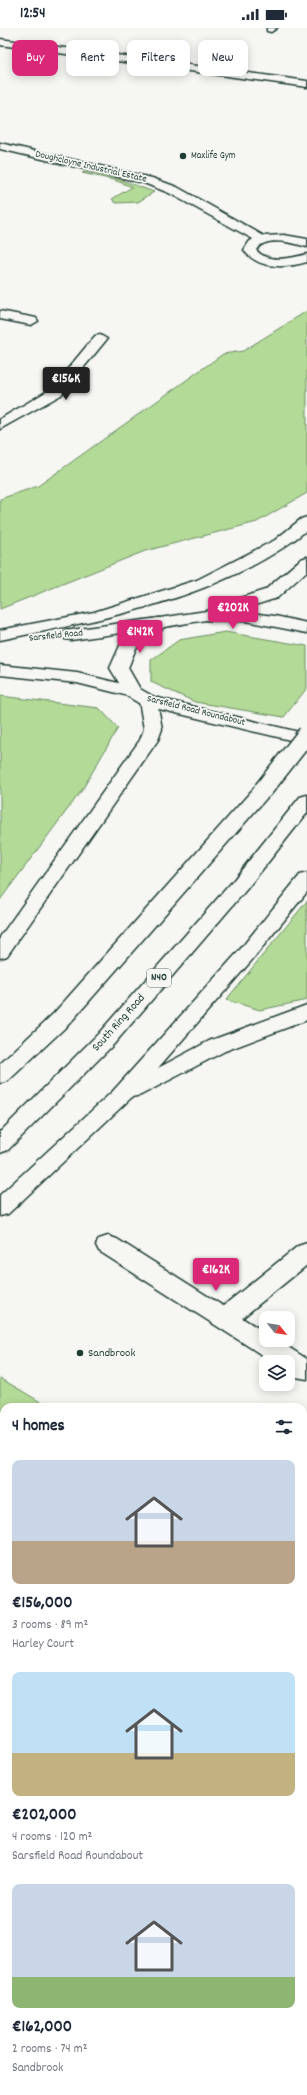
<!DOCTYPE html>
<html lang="en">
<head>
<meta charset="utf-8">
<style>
	body { margin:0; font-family:Dekko,sans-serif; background:#f6f6f7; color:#1f2937; height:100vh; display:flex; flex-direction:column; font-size:15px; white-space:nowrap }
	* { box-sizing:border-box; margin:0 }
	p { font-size:13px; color:#747a83 }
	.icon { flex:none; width:22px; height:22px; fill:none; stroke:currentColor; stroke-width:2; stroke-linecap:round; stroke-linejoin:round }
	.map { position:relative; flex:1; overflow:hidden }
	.sheet { position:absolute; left:0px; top:1375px; width:307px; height:692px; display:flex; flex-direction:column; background:#fff; border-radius:12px 12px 0 0; box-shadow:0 2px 10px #0003 }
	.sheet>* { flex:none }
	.top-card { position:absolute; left:12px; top:12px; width:283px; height:36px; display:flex; gap:8px }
	.needle { width:26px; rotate:120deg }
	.controls { position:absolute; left:259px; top:1283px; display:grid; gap:8px }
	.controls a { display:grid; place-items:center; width:36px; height:36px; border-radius:8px; background:#fff; box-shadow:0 2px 10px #0003; font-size:20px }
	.price { position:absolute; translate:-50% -34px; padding:0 9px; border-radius:4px; background:#db2777; color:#fff; font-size:13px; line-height:26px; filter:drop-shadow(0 1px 2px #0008) }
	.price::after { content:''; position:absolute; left:50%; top:24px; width:12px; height:9px; margin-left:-6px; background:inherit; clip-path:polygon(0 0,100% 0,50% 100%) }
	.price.current { background:#222; color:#fff }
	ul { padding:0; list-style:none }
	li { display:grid; align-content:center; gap:8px; height:212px; padding:0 12px }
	li span { display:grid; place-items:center; height:124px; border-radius:8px; color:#555 }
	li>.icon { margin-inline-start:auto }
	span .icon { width:72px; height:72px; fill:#fffc; stroke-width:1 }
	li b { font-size:17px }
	h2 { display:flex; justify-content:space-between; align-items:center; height:48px; padding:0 12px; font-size:17px }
	.tag { padding:0 14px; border-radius:8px; background:#fff; box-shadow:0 2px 10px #0003; font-size:14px; line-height:36px }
	.tag.current { background:#db2777; color:#fff }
	.status { display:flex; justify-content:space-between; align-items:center; height:28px; padding:0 20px; background:#fff; direction:ltr }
	.status svg { height:11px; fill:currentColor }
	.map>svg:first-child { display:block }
	.green { fill:#b3da96; stroke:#698c65 }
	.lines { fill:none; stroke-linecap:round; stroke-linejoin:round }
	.stream { stroke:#5b8d9d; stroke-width:14 }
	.minor-casing { stroke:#1f3d34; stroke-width:3 }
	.tertiary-casing { stroke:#1f3d34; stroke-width:3 }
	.secondary-casing { stroke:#1f3d34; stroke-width:3 }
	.trunk-casing { stroke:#1f3d34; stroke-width:3 }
	.minor { fill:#f6f6f2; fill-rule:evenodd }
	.tertiary { fill:#f6f6f2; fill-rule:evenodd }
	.secondary { fill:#f6f6f2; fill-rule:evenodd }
	.trunk { fill:#f6f6f2; fill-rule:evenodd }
	.trunk-bridge-casing { stroke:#1f3d34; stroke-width:21; stroke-linecap:butt }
	.trunk-bridge { stroke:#f6f6f2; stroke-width:18 }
	.poi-dot { fill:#1f3d34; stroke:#f6f6f2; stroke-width:1.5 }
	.labels { text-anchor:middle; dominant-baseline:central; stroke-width:3.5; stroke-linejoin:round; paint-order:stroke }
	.far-poi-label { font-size:10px; fill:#1f3d34; stroke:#f6f6f2; text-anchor:start }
	.far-street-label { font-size:10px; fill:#1f3d34; stroke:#f6f6f2 }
	.shield { fill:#f6f6f2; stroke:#60746d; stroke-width:1 }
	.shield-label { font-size:11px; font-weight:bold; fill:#1f3d34 }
	.street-label { font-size:12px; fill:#1f3d34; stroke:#f6f6f2 }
	.poi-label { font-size:12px; fill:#1f3d34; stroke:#f6f6f2; text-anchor:start }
</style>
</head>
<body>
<div class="status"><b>12:54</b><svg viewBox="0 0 49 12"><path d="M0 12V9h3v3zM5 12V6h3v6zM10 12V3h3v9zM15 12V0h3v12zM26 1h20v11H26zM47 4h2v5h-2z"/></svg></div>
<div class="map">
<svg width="307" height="2067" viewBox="0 0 307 2067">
	<rect width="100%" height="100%" fill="#f6f6f2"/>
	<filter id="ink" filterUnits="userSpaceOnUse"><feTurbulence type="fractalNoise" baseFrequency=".025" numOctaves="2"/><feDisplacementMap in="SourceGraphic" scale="8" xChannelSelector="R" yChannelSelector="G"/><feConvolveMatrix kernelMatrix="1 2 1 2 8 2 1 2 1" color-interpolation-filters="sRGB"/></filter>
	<g filter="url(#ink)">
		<!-- green -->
		<g class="green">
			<polygon points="84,144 121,152 154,164 138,174 116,175 112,171 132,159 114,152 82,145"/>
			<polygon points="307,283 307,465 257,494 145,523 0,581 0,471 38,458 223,326 243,323"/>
			<polygon points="225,604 307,618 307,660 284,689 195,674 151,654 151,632 179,612"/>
			<polygon points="0,668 99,680 118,700 82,762 0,872"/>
			<polygon points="307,873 307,972 260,982 226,972"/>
			<polygon points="0,1350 49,1379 4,1379 4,2063 196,2063 195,2067 0,2067"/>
			<polygon points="303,1528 307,1530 307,1594 303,1611"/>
		</g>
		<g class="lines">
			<!-- stream -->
			<g class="stream">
				<polyline points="303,1851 307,1834"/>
				<polyline points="249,2067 250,2063"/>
			</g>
			<defs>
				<g id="minor">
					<polygon points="267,0 277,0 271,4 267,3"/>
					<polygon points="0,11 307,53 307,59 0,17"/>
					<path d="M0 115 152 150 177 159 264 208 284 207 307 211V219C294 215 265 207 256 222 268 236 292 230 307 226V234C286 240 258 242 244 222L249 214 253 211 169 165 144 155 0 121Z"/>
					<polygon points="0,283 36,290 38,293 31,297 0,291"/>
					<polygon points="100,307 107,311 61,367 0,401 0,391 51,361 95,308"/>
					<polygon points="108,1208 117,1211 223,1278 298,1218 307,1215 307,1237 242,1290 266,1305 266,1312 277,1312 307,1331 307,1351 296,1349 288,1344 288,1334 273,1334 99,1223 96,1217 99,1211"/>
				</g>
				<g id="tertiary">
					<path d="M307 489V502C225 569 102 592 0 612V602L94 584 197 552 275 512 301 491Z"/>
					<polygon points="159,590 165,591 167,595 165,599 71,612 65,611 62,607 65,603 71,602"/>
					<polygon points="0,637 77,645 139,660 142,664 139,668 133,669 77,655 0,647"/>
				</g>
				<polygon id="secondary" points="307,529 307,543 277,570 236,583 275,588 307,595 307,605 245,593 206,592 164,599 136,620 128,640 140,661 154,669 307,706 307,716 142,677 127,668 110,640 122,613 153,591 213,582 215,578 265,562 301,531"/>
				<g id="trunk">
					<polygon points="148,668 154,669 157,673 162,701 158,712 7,928 0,930 0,909 140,712 144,701 139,673 142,669"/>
					<polygon points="263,756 270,758 272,762 270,766 70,995 8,1053 0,1055 0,1036 54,985 256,758"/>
					<polygon points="307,767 307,785 246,862 114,1016 8,1122 0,1125 0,1104 98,1006 232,854 300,769"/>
					<polygon points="307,845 307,864 252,932 158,1040 209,1013 307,977 307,992 225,1023 141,1067 132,1069 8,1186 0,1188 0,1167 113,1063 238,924 300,847"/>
				</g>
			</defs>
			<!-- minor casing -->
			<use href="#minor" class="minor-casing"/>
			<!-- tertiary casing -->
			<use href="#tertiary" class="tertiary-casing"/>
			<!-- secondary casing -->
			<use href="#secondary" class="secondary-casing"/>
			<!-- trunk casing -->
			<use href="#trunk" class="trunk-casing"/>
			<!-- minor -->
			<use href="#minor" class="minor"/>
			<!-- tertiary -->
			<use href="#tertiary" class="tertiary"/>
			<!-- secondary -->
			<use href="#secondary" class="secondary"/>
			<!-- trunk -->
			<use href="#trunk" class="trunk"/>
			<defs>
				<polyline id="trunk-bridge" points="263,762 307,706"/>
			</defs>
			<!-- trunk-bridge casing -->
			<use href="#trunk-bridge" class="trunk-bridge-casing"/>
			<!-- trunk-bridge -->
			<use href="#trunk-bridge" class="trunk-bridge"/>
		</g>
	</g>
	<!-- markers -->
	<g class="poi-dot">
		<circle cx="183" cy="128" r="4"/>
		<circle cx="80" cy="1325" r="4"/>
	</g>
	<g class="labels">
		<!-- far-poi labels -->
		<g class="far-poi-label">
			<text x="191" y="128">Maxlife Gym</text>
		</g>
		<!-- far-street labels -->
		<g class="far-street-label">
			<text transform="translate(91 139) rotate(13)">Doughcloyne Industrial Estate</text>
			<text transform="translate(56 608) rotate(-6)">Sarsfield Road</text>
			<text transform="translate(196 683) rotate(14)">Sarsfield Road Roundabout</text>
		</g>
		<!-- shield labels -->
		<rect class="shield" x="147" y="941" width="24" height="18" rx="3"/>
		<g class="shield-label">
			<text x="159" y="950">N40</text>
		</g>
		<!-- street labels -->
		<g class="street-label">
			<text transform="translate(119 995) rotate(-48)">South Ring Road</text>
		</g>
		<!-- poi labels -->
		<g class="poi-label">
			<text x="88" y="1325">Sandbrook</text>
		</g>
	</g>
</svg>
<div class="controls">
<a><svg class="needle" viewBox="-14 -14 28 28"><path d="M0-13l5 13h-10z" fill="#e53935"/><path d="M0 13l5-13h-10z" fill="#747a83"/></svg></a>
<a><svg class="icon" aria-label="layers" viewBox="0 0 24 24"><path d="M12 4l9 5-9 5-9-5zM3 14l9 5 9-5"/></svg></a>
</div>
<b class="price current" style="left:66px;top:373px">€156K</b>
<b class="price" style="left:233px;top:602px">€202K</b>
<b class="price" style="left:140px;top:626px">€142K</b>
<b class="price" style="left:216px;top:1264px">€162K</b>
<div class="top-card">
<a class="tag current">Buy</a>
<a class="tag">Rent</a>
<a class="tag">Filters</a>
<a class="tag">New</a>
</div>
<section class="sheet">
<h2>4 homes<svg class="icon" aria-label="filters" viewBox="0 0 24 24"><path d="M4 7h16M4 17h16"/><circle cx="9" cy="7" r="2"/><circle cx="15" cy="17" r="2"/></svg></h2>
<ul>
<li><span style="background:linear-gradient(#c9d6e8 65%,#b9a48a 0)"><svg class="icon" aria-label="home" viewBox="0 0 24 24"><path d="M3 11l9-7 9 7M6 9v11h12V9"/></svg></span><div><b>€156,000</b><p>3 rooms · 89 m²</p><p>Harley Court</p></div></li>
<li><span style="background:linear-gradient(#bfe0f5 65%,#c2b280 0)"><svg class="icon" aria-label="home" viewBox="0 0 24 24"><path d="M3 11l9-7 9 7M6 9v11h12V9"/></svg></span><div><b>€202,000</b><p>4 rooms · 120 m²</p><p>Sarsfield Road Roundabout</p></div></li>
<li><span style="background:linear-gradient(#c9d6e8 75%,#8fb573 0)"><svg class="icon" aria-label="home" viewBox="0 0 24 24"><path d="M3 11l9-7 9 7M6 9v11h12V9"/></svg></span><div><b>€162,000</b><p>2 rooms · 74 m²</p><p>Sandbrook</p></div></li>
</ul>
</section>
</div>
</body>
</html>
